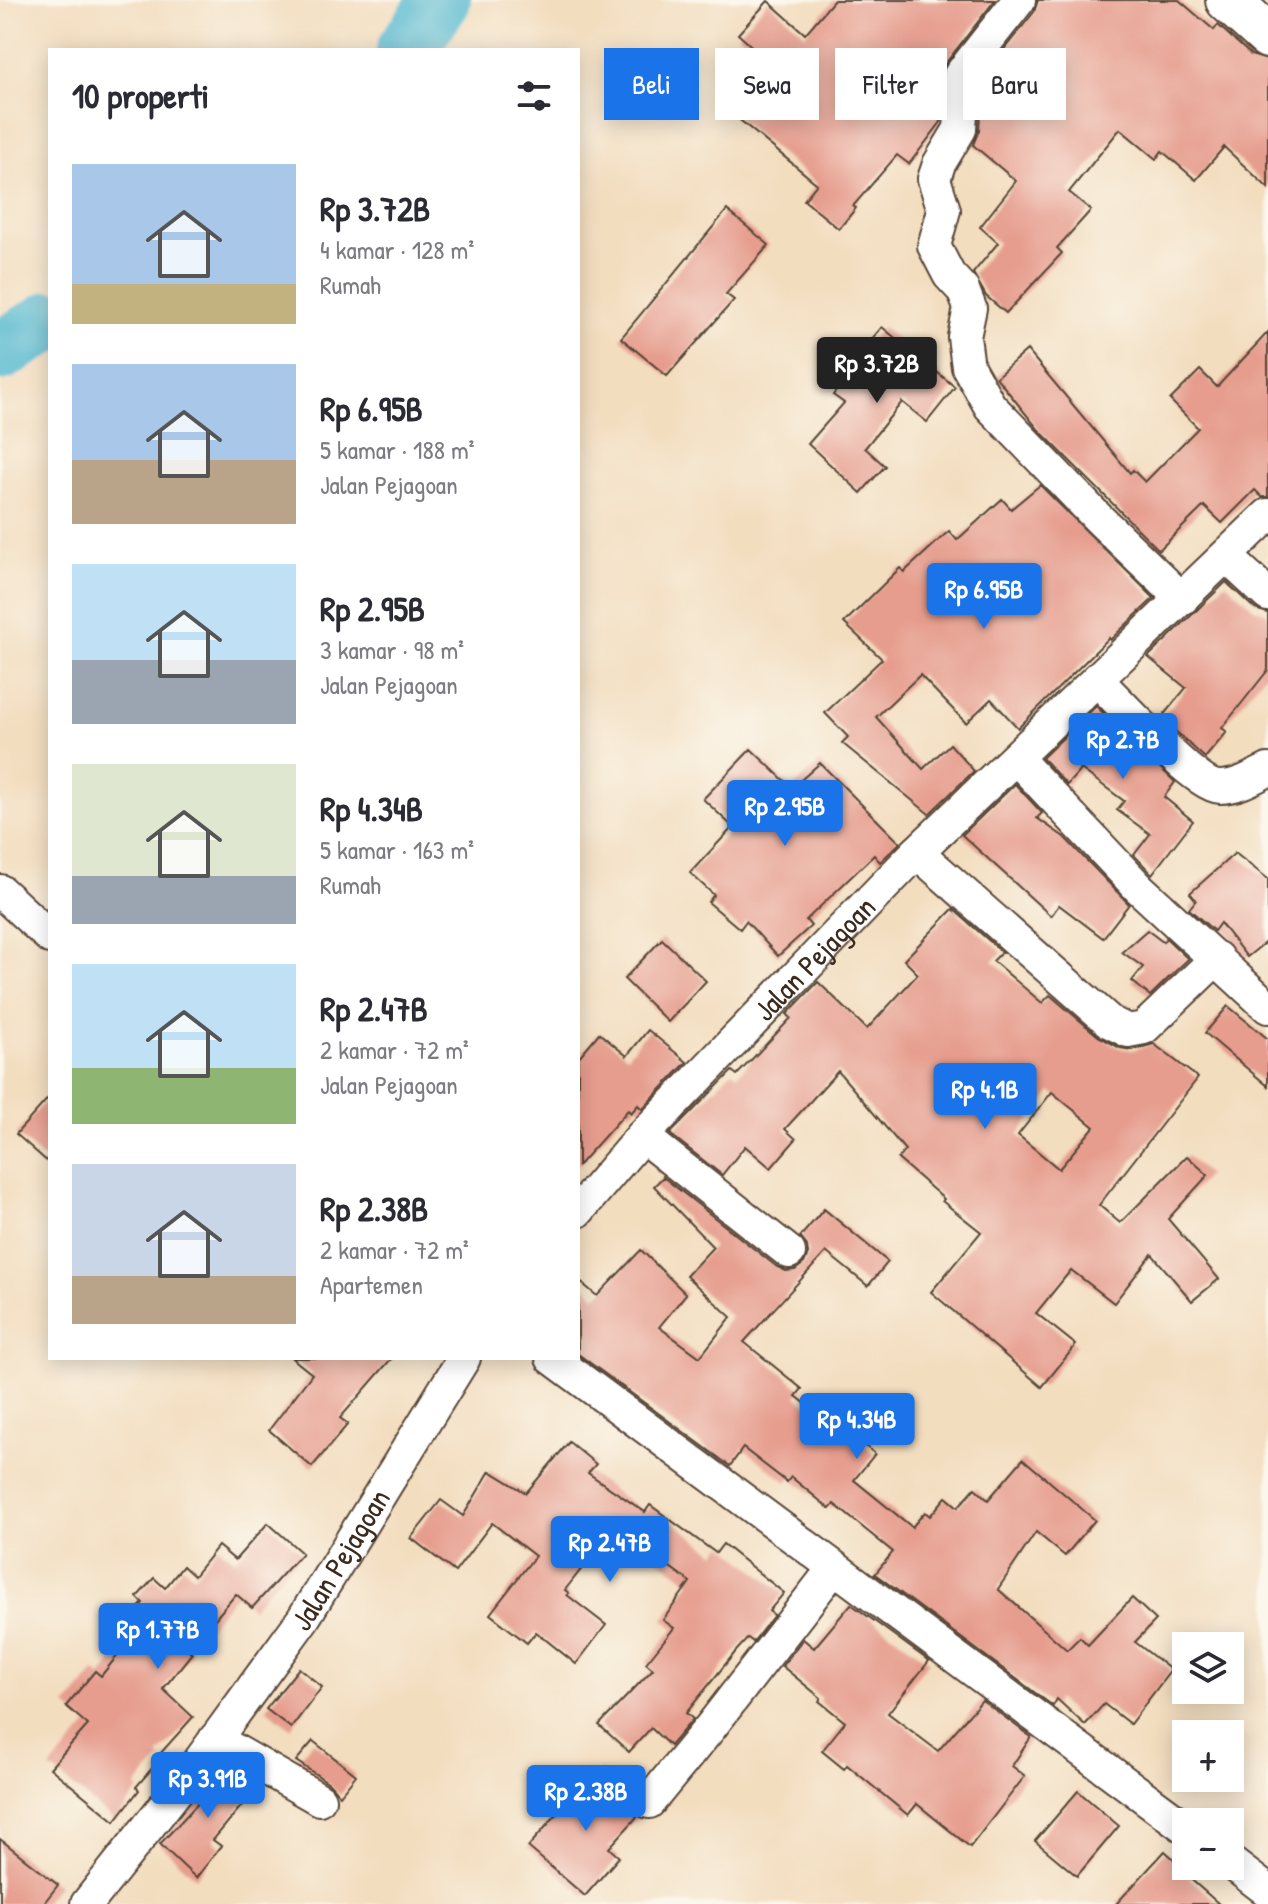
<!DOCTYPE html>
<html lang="id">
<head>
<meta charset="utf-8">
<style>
	body { margin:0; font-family:"Patrick Hand",sans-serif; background:#f7f7f7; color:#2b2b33; height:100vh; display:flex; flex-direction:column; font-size:30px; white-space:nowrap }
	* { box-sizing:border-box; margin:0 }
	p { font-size:26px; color:#7c7c81 }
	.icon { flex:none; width:44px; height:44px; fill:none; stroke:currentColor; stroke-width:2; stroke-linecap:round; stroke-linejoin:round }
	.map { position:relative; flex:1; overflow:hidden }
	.drawer { position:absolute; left:48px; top:48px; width:532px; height:1312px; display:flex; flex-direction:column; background:#fff; border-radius:0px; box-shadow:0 4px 20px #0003 }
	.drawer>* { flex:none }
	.top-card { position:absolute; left:604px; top:48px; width:544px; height:72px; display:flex; gap:16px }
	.fabs { position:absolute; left:1172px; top:1632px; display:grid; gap:16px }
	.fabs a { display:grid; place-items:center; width:72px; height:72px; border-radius:0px; background:#fff; box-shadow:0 4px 20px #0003; font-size:40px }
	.price { position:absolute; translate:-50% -68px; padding:0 18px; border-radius:8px; background:#1a73e8; color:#fff; font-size:26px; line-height:52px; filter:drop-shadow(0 2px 4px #0008) }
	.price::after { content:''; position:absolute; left:50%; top:48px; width:24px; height:18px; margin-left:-12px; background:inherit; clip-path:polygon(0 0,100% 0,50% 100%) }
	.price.on { background:#222; color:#fff }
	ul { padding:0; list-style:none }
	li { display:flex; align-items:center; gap:24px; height:200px; padding:0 24px }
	li span { display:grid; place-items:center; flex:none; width:224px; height:160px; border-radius:0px; color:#555 }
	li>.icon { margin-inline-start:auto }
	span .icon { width:96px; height:96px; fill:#fffc; stroke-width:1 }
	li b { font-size:34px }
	h2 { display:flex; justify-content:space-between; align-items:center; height:96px; padding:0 24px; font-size:34px }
	.chip { padding:0 28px; border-radius:0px; background:#fff; box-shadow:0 4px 20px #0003; font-size:28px; line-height:72px }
	.chip.on { background:#1a73e8; color:#fff }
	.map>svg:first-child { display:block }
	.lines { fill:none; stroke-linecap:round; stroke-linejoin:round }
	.river { stroke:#52b8d0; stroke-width:60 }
	.building { fill:#e69d8e; fill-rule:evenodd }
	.street-casing { stroke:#574536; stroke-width:36 }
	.secondary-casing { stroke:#574536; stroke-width:48 }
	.street { stroke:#fff; stroke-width:32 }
	.secondary { stroke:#fff; stroke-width:44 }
	.labels { text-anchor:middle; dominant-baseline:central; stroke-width:7; stroke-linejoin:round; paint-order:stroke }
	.street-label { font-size:30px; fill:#3b2a1e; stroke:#fbf7ec }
</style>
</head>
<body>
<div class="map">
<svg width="1268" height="1904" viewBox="0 0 1268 1904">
	<rect width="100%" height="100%" fill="#fbf7ec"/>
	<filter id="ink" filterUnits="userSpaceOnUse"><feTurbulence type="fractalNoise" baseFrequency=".0125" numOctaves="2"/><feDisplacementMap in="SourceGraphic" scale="16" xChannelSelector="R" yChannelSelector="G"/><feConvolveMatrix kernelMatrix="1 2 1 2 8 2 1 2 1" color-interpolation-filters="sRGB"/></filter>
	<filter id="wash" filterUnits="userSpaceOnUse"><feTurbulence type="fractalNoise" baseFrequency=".006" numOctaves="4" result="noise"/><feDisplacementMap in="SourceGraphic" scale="32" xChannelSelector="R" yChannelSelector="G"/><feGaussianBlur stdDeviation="1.8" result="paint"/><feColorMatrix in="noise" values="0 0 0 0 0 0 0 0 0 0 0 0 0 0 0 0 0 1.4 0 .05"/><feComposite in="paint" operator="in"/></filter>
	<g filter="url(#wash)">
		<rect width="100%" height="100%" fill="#f3ddbf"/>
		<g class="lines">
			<!-- river -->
			<g class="river">
				<polyline points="406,50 441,0"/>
				<polyline points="0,351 50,321"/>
			</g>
		</g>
		<g id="blocks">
			<!-- building -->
			<g class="building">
				<polygon points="834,0 995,0 945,64 938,100 941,122 909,164 897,155 853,206 856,208 839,229 804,200 817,184 729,111 769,62 738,34 768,1 805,34"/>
				<polygon points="1038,0 1179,0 1214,30 1218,25 1251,55 1268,60 1268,188 1224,147 1196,180 1162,151 1156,159 1120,129 1069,192 1091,210 1057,248 1062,253 1006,313 986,296 973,273 998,243 980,227 1016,181 973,145 979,130 980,114 976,100 978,82 1034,12"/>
				<polygon points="727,210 769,245 726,294 734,300 667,376 621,338"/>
				<polygon points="882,327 955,387 927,422 902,402 865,448 885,466 861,493 808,444 844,403 833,395 857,364 853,361"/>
				<polygon points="1268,332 1268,497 1262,497 1255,490 1222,523 1204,506 1159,550 1038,429 996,377 1027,350 1130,473 1133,470 1145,482 1198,428 1170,400 1200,370 1217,387"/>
				<polygon points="1040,485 1154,598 1110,640 1109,638 1018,728 991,699 966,723 920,675 876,717 923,769 950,744 974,771 929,814 842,743 848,737 825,713 882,659 844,623 900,568 904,572 949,531 957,540 1002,499 1011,509"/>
				<polygon points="1226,582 1255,609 1268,613 1268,670 1222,728 1227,732 1205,758 1161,718 1186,688 1148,657"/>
				<polygon points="1096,706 1175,782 1164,797 1193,821 1152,874 1134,855 1150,834 1117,810 1124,801 1081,769 1067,785 1042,758"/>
				<polygon points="751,749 792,788 820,763 900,843 880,862 874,855 806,920 811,926 778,956 746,921 740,929 708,902 714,895 690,873 733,827 703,799"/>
				<polygon points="1015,784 1042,813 1037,818 1064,837 1129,904 1103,938 1059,905 1051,916 962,835"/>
				<polygon points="1235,853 1268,879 1268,940 1247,957 1220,923 1214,931 1189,909 1196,900 1190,893"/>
				<path d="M953 909 1002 952 993 961 1042 1003 1050 995 1098 1036 1120 1048 1132 1050 1154 1044 1198 1078 1099 1205 1120 1223 1187 1156 1208 1175 1168 1219 1219 1279 1192 1301 1152 1254 1114 1303 1071 1270 1036 1313 1076 1345 1042 1387 931 1292 981 1232 942 1201 944 1199 898 1159 905 1150 838 1071 785 1129 796 1139 771 1168 745 1146 722 1175 670 1134 732 1071 737 1075 791 1018 787 1014 818 982 867 1029 918 974 904 960ZM1052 1092 1094 1127 1059 1169 1018 1135Z"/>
				<polygon points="1147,930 1163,942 1166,938 1188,959 1150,996 1132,981 1143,967 1122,952"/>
				<polygon points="662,939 706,981 668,1022 624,979"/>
				<polygon points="1228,1006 1268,1039 1268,1086 1205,1033"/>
				<polygon points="648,1030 687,1062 642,1109 638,1105 631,1113 628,1110 578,1166 578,1058 599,1033 627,1056"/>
				<polygon points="50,1096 50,1164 16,1134"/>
				<polygon points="663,1177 777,1267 786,1271 795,1270 804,1263 808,1254 807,1246 800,1237 824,1209 888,1262 868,1286 826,1252 744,1342 802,1389 796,1396 844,1434 847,1430 875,1454 854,1480 912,1527 925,1512 930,1516 946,1497 958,1507 975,1488 988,1500 1023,1459 1095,1520 1065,1556 1036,1532 998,1589 1067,1650 1080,1637 1088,1645 1132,1598 1156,1620 1135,1642 1171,1670 1130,1724 1104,1704 1085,1725 1057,1699 1053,1706 875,1574 893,1552 834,1504 830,1509 791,1477 787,1482 743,1448 730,1466 578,1354 578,1280 597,1296 641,1250 686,1294 659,1327 700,1357 731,1317 686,1276 713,1247 654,1186"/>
				<polygon points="292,1358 392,1358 340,1418 348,1424 312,1467 269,1430 312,1374"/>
				<polygon points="569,1442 596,1464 588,1473 645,1512 650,1505 716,1553 723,1544 784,1593 769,1611 774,1615 753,1642 748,1638 737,1650 686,1713 693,1719 670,1746 651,1728 629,1752 599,1725 653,1669 646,1663 674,1628 663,1620 690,1582 615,1526 565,1590 569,1593 567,1595 606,1625 576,1664 536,1632 527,1643 490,1614 535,1556 492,1523 455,1572 411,1538 441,1500 463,1516 490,1471 526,1493"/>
				<polygon points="268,1523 302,1553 252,1608 236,1594 189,1650 192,1653 163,1689 193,1717 158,1756 161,1758 136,1787 139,1790 115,1821 50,1768 88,1725 66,1706 95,1671 101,1676 135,1634 124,1625 143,1603 137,1597 154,1578 165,1588 183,1566 194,1576 218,1546 235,1560"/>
				<polygon points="851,1604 929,1661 888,1713 938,1751 982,1700 1031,1737 1012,1766 1025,1776 970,1847 917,1804 908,1815 847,1765 844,1769 822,1751 845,1722 819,1701 821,1698 782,1666 803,1639 814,1648"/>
				<polygon points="299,1668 322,1687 291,1728 266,1709"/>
				<polygon points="313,1741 356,1775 340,1795 329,1783 296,1761"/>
				<polygon points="221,1764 258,1786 213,1840 221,1846 196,1878 160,1844 202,1799 197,1795"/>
				<polygon points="601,1770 631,1797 631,1808 637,1817 609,1848 619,1857 585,1896 528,1847 563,1807 565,1809"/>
				<polygon points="1078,1791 1119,1826 1077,1876 1035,1841"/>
				<polygon points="0,1839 58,1885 43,1904 0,1904"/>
				<polygon points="1165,1851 1188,1872 1186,1875 1219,1904 1116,1904"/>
			</g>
		</g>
	</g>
	<g filter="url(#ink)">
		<use href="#blocks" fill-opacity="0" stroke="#574536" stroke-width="2"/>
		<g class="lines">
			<defs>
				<g id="street">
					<polyline points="1019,0 960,75 957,102 961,113 960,129 939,164 934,179 944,210 934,246 949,275 963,290 970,308 964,337 968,367 990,406 1098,518 1182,599"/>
					<polyline points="1226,556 1268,595"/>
					<path d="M1097 680C1118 700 1196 787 1220 787 1237 787 1254 777 1268 770"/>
					<polyline points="1016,758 1139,888 1268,1007"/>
					<polyline points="917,852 1110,1022 1128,1031 1144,1028 1217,958"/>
					<polyline points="0,891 50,937"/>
					<polyline points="642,1136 789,1252"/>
					<path id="s1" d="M578 1211 642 1136 917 852 1268 515"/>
					<polyline points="552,1358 1186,1828"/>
					<polyline points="215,1739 319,1799"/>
					<polyline points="649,1802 709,1729 834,1568"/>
					<polyline points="1230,1862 1268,1891"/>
					<path id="s2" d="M87 1904 193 1770 303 1619 464 1358"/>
				</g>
				<polyline id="secondary" points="1228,0 1268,36"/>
			</defs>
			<!-- street casing -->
			<use href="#street" class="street-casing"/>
			<!-- secondary casing -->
			<use href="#secondary" class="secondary-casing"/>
			<!-- street -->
			<use href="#street" class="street"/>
			<!-- secondary -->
			<use href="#secondary" class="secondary"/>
		</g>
	</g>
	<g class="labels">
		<!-- street labels -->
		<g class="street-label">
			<text stroke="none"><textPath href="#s1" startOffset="346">Jalan Pejagoan</textPath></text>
			<text stroke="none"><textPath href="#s2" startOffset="428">Jalan Pejagoan</textPath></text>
		</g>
	</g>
</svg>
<div class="fabs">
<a><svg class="icon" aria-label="layers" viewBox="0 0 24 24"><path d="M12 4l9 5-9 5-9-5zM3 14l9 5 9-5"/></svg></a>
<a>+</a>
<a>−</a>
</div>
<b class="price on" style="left:877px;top:405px">Rp 3.72B</b>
<b class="price" style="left:984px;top:631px">Rp 6.95B</b>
<b class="price" style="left:1123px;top:781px">Rp 2.7B</b>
<b class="price" style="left:785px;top:848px">Rp 2.95B</b>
<b class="price" style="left:985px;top:1131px">Rp 4.1B</b>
<b class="price" style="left:857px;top:1461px">Rp 4.34B</b>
<b class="price" style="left:610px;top:1584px">Rp 2.47B</b>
<b class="price" style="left:158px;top:1671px">Rp 1.77B</b>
<b class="price" style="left:208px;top:1820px">Rp 3.91B</b>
<b class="price" style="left:586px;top:1833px">Rp 2.38B</b>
<div class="top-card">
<a class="chip on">Beli</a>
<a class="chip">Sewa</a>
<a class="chip">Filter</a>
<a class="chip">Baru</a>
</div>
<section class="drawer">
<h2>10 properti<svg class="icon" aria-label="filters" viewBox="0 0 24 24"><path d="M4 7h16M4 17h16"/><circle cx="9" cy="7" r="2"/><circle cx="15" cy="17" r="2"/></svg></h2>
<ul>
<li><span style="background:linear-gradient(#a9c7e8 75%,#c2b280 0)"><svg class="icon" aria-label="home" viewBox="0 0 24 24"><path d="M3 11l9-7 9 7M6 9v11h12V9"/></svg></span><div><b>Rp 3.72B</b><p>4 kamar · 128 m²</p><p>Rumah</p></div></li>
<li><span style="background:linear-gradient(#a9c7e8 60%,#b9a48a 0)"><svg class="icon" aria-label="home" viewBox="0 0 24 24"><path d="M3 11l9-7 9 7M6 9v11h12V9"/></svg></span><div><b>Rp 6.95B</b><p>5 kamar · 188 m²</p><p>Jalan Pejagoan</p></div></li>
<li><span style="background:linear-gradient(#bfe0f5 60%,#9aa5b1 0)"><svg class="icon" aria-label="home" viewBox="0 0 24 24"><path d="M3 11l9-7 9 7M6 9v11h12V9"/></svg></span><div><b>Rp 2.95B</b><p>3 kamar · 98 m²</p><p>Jalan Pejagoan</p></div></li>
<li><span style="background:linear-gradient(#dfe7d0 70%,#9aa5b1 0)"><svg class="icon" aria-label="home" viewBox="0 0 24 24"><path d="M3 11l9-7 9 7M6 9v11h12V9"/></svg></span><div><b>Rp 4.34B</b><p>5 kamar · 163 m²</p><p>Rumah</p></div></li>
<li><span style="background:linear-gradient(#bfe0f5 65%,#8fb573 0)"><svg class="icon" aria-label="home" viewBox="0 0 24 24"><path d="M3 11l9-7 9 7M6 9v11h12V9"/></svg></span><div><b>Rp 2.47B</b><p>2 kamar · 72 m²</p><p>Jalan Pejagoan</p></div></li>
<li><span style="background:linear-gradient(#c9d6e8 70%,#b9a48a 0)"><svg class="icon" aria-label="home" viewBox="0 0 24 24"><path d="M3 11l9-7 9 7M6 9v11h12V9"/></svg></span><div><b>Rp 2.38B</b><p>2 kamar · 72 m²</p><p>Apartemen</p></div></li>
</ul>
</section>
</div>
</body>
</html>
